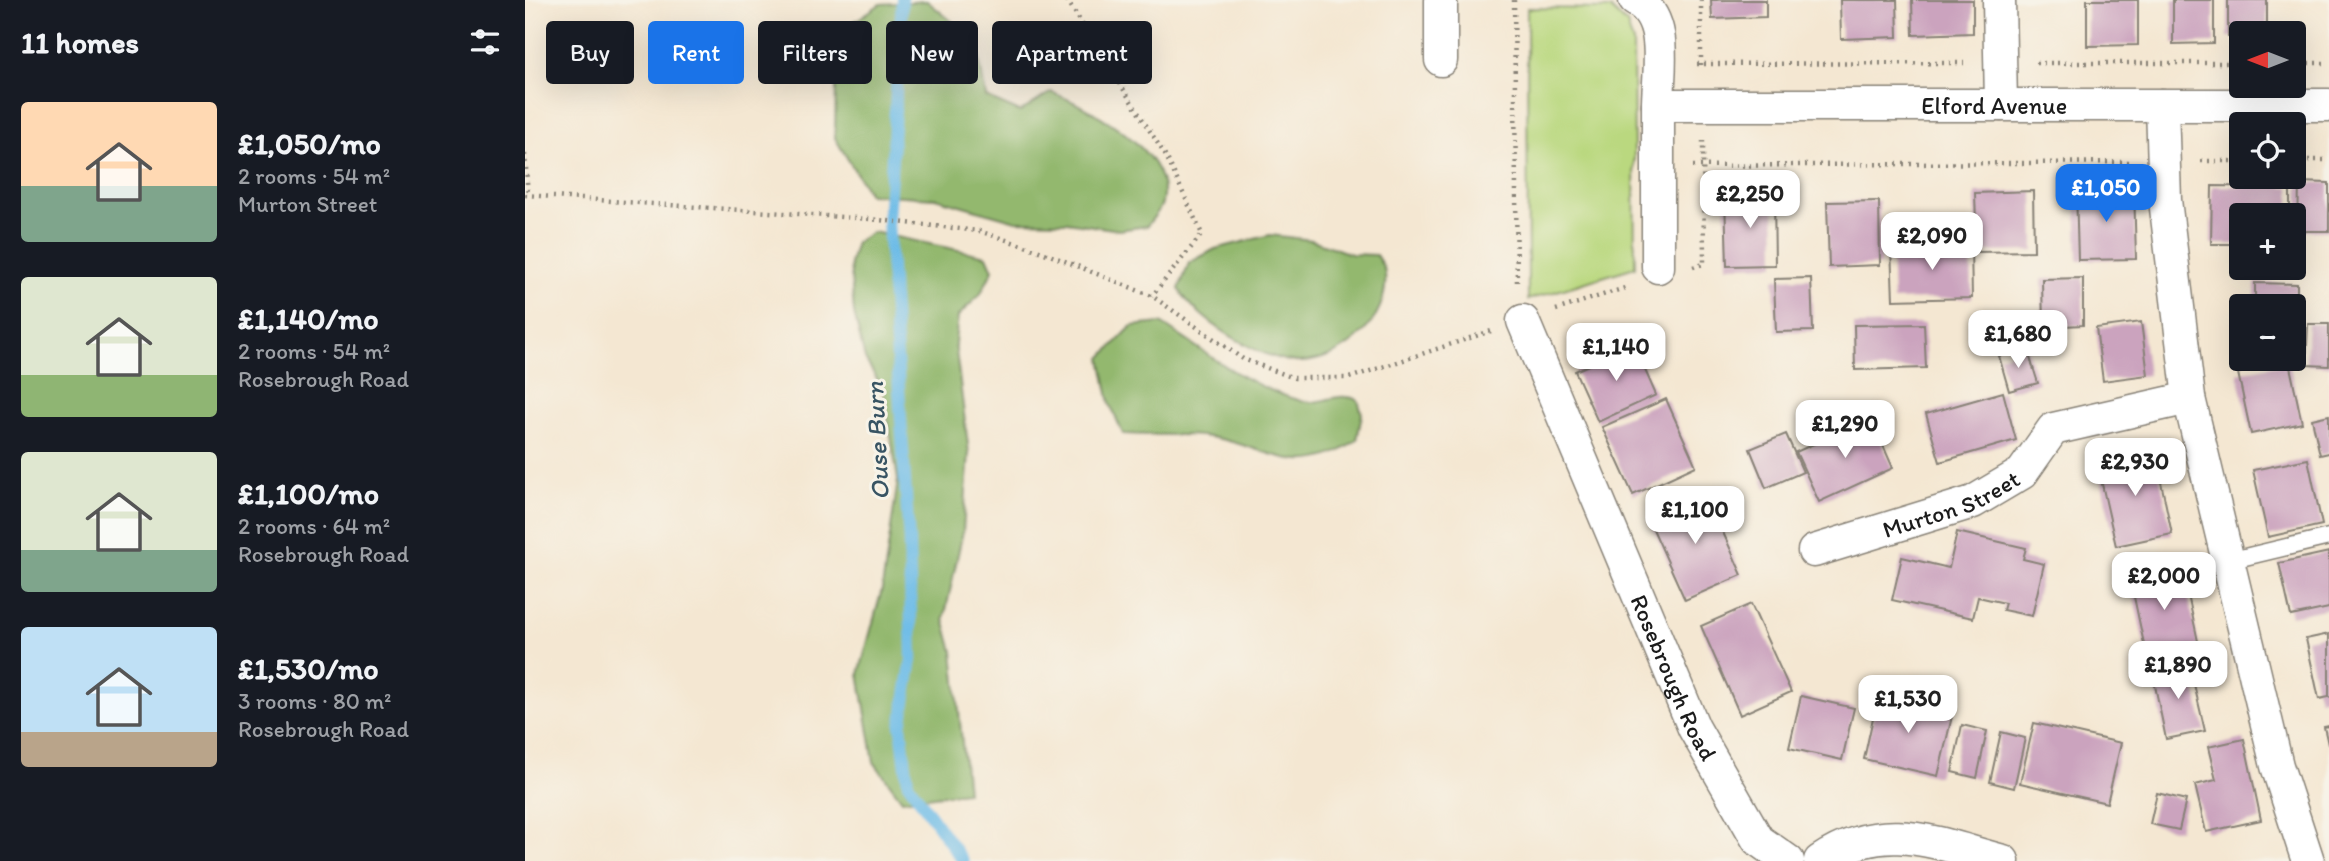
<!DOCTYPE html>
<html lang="en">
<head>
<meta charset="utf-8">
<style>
	body { margin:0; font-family:Itim,sans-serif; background:#242831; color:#f1f3f6; height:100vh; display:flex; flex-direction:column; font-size:26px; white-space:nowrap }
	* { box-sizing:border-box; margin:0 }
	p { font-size:23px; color:#9ea1a6 }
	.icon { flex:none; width:38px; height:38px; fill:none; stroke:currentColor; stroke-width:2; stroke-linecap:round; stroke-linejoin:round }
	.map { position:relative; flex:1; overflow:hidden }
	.panel { display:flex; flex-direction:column; background:#171b24; width:525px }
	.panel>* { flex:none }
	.hud { position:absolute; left:21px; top:21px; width:665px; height:63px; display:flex; gap:14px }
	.needle { width:46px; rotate:270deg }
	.tools { position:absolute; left:1704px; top:21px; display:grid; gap:14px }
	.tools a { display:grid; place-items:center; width:77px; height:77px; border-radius:7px; background:#171b24; box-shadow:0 7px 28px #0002; font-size:35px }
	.price { position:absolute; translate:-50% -60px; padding:0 16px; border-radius:14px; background:#fff; color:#222; font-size:23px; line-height:46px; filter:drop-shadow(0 2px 4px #0008) }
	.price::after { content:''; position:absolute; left:50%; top:42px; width:21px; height:16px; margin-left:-10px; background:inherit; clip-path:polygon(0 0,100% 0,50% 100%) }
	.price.on { background:#1a73e8; color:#fff }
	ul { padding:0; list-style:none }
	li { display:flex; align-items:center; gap:21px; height:175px; padding:0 21px }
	li span { display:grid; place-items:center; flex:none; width:196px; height:140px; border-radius:7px; color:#555 }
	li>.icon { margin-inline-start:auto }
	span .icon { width:84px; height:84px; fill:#fffc; stroke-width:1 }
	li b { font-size:30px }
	h2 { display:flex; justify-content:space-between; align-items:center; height:84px; padding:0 21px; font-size:30px }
	.tag { padding:0 24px; border-radius:7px; background:#171b24; box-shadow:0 7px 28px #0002; font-size:24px; line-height:63px }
	.tag.on { background:#1a73e8; color:#fff }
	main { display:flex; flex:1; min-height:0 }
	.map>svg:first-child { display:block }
	.green { fill:#bad87f; stroke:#6b7a4e; stroke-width:2 }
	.forest { fill:#93b86e; stroke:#586a45; stroke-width:2 }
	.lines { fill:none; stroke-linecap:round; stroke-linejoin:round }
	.stream { stroke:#6cbbe7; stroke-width:12 }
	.building { fill:#cba3be }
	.lane-casing { stroke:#888277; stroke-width:19 }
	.street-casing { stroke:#888277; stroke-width:35 }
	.path { stroke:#888277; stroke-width:4.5; stroke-dasharray:2 5; stroke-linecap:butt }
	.lane { stroke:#fff; stroke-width:16 }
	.street { stroke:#fff; stroke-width:32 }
	.labels { text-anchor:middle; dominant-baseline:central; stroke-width:6; stroke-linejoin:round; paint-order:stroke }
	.street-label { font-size:24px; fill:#1c1c1c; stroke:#f7f3e8 }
	.water-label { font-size:26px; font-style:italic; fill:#385463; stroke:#f7f3e8 }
</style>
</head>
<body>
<main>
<section class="panel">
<h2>11 homes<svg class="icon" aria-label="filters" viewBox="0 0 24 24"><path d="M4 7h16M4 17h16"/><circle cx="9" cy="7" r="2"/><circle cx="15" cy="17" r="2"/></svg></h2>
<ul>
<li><span style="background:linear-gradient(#ffd9b3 60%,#7fa58c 0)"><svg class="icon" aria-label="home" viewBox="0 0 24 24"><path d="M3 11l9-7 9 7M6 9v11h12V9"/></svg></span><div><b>£1,050/mo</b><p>2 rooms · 54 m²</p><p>Murton Street</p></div></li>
<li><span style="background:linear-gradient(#dfe7d0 70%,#8fb573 0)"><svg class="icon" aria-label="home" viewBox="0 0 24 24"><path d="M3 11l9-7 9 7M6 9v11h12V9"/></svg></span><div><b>£1,140/mo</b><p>2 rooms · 54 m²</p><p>Rosebrough Road</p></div></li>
<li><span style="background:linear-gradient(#dfe7d0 70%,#7fa58c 0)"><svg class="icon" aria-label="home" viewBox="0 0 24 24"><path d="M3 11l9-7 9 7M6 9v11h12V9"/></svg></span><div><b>£1,100/mo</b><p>2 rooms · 64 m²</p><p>Rosebrough Road</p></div></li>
<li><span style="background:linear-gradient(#bfe0f5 75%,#b9a48a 0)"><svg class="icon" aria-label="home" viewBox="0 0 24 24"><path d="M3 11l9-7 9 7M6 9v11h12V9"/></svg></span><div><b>£1,530/mo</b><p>3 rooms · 80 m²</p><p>Rosebrough Road</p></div></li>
</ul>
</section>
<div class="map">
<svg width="1804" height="861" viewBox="0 0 1804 861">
	<rect width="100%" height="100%" fill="#f7f3e8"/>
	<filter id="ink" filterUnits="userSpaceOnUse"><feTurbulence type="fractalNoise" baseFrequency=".0143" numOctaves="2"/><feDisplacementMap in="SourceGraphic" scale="14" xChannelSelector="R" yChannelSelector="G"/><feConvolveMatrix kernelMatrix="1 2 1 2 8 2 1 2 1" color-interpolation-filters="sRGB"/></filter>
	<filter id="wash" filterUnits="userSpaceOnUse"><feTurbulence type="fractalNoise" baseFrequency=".00686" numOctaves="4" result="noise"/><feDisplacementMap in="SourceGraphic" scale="28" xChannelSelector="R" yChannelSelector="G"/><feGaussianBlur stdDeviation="1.57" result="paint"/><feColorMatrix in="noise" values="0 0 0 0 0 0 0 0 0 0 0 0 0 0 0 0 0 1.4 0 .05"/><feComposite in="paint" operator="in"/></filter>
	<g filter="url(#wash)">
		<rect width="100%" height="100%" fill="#f4e7d2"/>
		<!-- green -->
		<polygon class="green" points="1002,8 1086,9 1102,24 1108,43 1110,267 1003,300"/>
		<!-- forest -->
		<g class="forest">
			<path d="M402 1 451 41 461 97 495 112 526 92C565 108 649 151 637 203 635 211 627 219 622 226L594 230 542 222 491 221 410 198 344 194 310 138 311 82 326 24 355 4Z"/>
			<polygon points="348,232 462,256 468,270 455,295 433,316 430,343 444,453 438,531 419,619 428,651 442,792 377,800 349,762 334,674 357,589 373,480 358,389 340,359 329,313 325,263 331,242"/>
			<path d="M745 235 787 240 826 254 851 255C854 260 860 268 860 274 865 320 818 361 775 362 739 362 671 320 654 289L664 263 690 249Z"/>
			<path d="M636 323C679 351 726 389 777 401 798 406 812 390 833 400L837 414 832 440C776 483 741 445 684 437 657 433 627 436 598 434L585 404 576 358 607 326Z"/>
		</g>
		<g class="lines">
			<!-- stream -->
			<polyline class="stream" points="377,0 363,221 384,541 387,659 376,726 383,783 438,861"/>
		</g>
		<g id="blocks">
			<!-- building -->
			<g class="building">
				<polygon points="1186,0 1241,0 1241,17 1187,19"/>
				<polygon points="1315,0 1372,0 1373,37 1316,39"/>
				<polygon points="1387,0 1448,0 1448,33 1388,35"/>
				<polygon points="1562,0 1613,0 1613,45 1562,46"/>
				<polygon points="1648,0 1689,0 1689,43 1648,44"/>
				<polygon points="1703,0 1742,0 1742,33 1717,33 1717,37 1703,37"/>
				<polygon points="1774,182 1804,183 1804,231 1773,231"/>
				<polygon points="1687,186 1765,187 1765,215 1717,215 1717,244 1686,244"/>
				<polygon points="1609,187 1611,259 1553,260 1551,188"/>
				<polygon points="1508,191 1509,251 1452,252 1450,193"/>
				<polygon points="1249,195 1250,265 1202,266 1200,196"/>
				<polygon points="1354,201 1355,265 1304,267 1302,202"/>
				<polygon points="1446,245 1447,298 1368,300 1366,247"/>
				<polygon points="1286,278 1288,331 1251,332 1249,279"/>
				<polygon points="1558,278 1558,325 1518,327 1517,279"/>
				<polygon points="1730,283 1772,284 1772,322 1769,306 1730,306"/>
				<polygon points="1616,322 1623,375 1578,381 1571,328"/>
				<polygon points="1399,324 1401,368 1330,370 1329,325"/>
				<polygon points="1783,324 1804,324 1804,366 1781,365"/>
				<polygon points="1109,345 1131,395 1073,422 1050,371"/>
				<polygon points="1502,348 1513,383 1484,391 1474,356"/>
				<polygon points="1764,362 1777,423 1726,434 1713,373"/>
				<polygon points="1478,392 1491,440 1415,462 1401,414"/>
				<polygon points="1141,399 1171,466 1108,495 1077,427"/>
				<polygon points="1804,415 1804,453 1795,455 1787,419"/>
				<polygon points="1346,418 1368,468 1294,502 1271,452"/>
				<polygon points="1261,434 1278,472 1241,488 1225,449"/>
				<polygon points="1629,449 1647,534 1591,546 1572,462"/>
				<polygon points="1783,459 1797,525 1743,537 1728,470"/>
				<polygon points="1180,492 1217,575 1160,600 1123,518"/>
				<polygon points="1432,532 1501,548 1498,559 1519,564 1507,616 1478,610 1480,603 1453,597 1448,618 1367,600 1377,557 1424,568"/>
				<polygon points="1804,552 1804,608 1766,616 1754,563"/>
				<polygon points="1657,567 1674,646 1622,658 1605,578"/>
				<polygon points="1226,604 1266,692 1215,715 1176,626"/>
				<polygon points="1804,634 1804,697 1794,699 1781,639"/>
				<polygon points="1664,663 1680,731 1641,739 1627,671"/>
				<polygon points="1353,695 1428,712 1413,776 1339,759"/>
				<polygon points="1276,696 1329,708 1317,760 1264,748"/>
				<polygon points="1509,723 1596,743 1582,803 1495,783"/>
				<polygon points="1437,725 1462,731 1452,778 1427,772"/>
				<polygon points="1804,726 1804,744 1803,744 1799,727"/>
				<polygon points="1476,732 1500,738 1489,788 1465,782"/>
				<polygon points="1719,739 1736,820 1681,832 1670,785 1691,780 1683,747"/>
				<polygon points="1632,793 1661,800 1654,830 1625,824"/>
			</g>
		</g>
	</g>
	<g filter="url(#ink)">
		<use href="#blocks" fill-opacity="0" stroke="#888277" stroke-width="2"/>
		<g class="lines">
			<defs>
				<polyline id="lane" points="1703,561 1804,537"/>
				<g id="street">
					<polyline points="916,0 916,60"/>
					<path id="s1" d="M1110 0C1145 17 1133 72 1133 105H1804"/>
					<polyline points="1474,0 1476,105"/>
					<polyline points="1133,105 1133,267"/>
					<polyline points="1637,105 1640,200 1664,398 1752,766 1783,861"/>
					<path id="s2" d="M998 321 1169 728 1233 840 1263 861"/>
					<path id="s3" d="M1289 551 1448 502 1497 473 1528 429 1664 398"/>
					<path d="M1295 861C1358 818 1411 843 1478 861"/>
				</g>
			</defs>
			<!-- lane casing -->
			<use href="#lane" class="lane-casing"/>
			<!-- street casing -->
			<use href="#street" class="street-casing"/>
			<!-- path -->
			<g class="path">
				<polyline points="542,0 642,158 677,234 627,296"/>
				<polyline points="989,0 992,286"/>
				<polyline points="1176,0 1176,65"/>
				<polyline points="1511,63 1717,63"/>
				<polyline points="1769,63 1804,63"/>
				<polyline points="1172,64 1439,63"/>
				<polyline points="0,154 3,195"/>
				<polyline points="1769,160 1804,160"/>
				<polyline points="1676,161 1717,161"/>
				<polyline points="1168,166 1604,162"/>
				<polyline points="0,195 345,219 454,231 512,250 627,296 718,359 769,378 824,378 966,331"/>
				<polyline points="1168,267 1179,264 1178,141"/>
				<polyline points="1031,310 1103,287"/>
			</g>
			<!-- lane -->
			<use href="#lane" class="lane"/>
			<!-- street -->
			<use href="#street" class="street"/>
		</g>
	</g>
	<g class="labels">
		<!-- street labels -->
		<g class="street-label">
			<text stroke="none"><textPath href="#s1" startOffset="450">Elford Avenue</textPath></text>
			<text stroke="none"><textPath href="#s3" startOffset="145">Murton Street</textPath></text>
			<text stroke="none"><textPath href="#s2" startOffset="387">Rosebrough Road</textPath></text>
		</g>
		<!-- water labels -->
		<g class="water-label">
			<text transform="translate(352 441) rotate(-93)">Ouse Burn</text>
		</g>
	</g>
</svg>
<div class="tools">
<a><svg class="needle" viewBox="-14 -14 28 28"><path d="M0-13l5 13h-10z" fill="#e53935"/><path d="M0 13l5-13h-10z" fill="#9ea1a6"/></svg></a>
<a><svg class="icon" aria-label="locate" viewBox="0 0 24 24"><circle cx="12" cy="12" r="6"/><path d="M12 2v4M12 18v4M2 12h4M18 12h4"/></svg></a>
<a>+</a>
<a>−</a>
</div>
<b class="price on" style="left:1581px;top:224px">£1,050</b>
<b class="price" style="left:1225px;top:230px">£2,250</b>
<b class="price" style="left:1407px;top:272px">£2,090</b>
<b class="price" style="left:1493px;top:370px">£1,680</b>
<b class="price" style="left:1091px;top:383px">£1,140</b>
<b class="price" style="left:1320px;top:460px">£1,290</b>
<b class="price" style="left:1610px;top:498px">£2,930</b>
<b class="price" style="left:1170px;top:546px">£1,100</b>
<b class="price" style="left:1639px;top:612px">£2,000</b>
<b class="price" style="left:1653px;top:701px">£1,890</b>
<b class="price" style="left:1383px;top:735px">£1,530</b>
<div class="hud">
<a class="tag">Buy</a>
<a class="tag on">Rent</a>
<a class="tag">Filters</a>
<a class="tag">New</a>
<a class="tag">Apartment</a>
</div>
</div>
</main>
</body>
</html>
